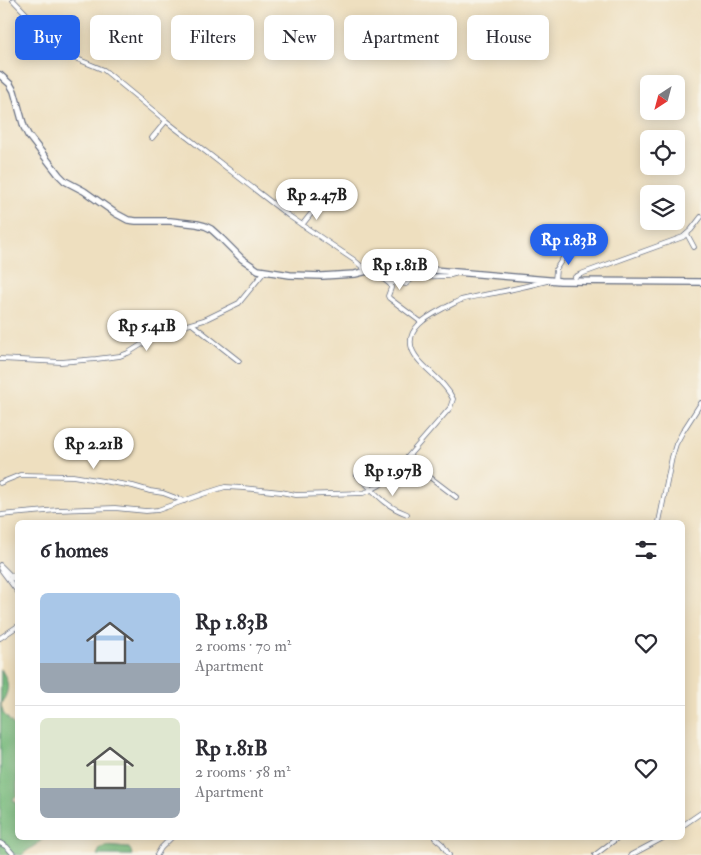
<!DOCTYPE html>
<html lang="en">
<head>
<meta charset="utf-8">
<style>
	body { margin:0; font-family:"IM FELL Double Pica",serif; background:#f7f7f7; color:#2b2b33; height:100vh; display:flex; flex-direction:column; font-size:19px; white-space:nowrap }
	* { box-sizing:border-box; margin:0 }
	p { font-size:16px; color:#7c7c81 }
	.icon { flex:none; width:28px; height:28px; fill:none; stroke:currentColor; stroke-width:2; stroke-linecap:round; stroke-linejoin:round }
	.map { position:relative; flex:1; overflow:hidden }
	.details { position:absolute; left:15px; top:520px; width:670px; height:320px; display:flex; flex-direction:column; background:#fff; border-radius:8px; box-shadow:0 2px 12px #0003 }
	.details>* { flex:none }
	.banner { position:absolute; left:15px; top:15px; width:671px; height:45px; display:flex; gap:10px }
	.needle { width:32px; rotate:216deg }
	.controls { position:absolute; left:640px; top:75px; display:grid; gap:10px }
	.controls a { display:grid; place-items:center; width:45px; height:45px; border-radius:8px; background:#fff; box-shadow:0 2px 12px #0003; font-size:25px }
	.price { position:absolute; translate:-50% -42px; padding:0 11px; border-radius:18px; background:#fff; color:#222; font-size:16px; line-height:32px; filter:drop-shadow(0 1px 2px #0008) }
	.price::after { content:''; position:absolute; left:50%; top:30px; width:15px; height:11px; margin-left:-8px; background:inherit; clip-path:polygon(0 0,100% 0,50% 100%) }
	.price.on { background:#2563eb; color:#fff }
	ul { padding:0; list-style:none }
	li { display:flex; align-items:center; gap:15px; height:125px; padding:0 25px }
	li+li { border-top:1px solid #e1e1e2 }
	li span { display:grid; place-items:center; flex:none; width:140px; height:100px; border-radius:8px; color:#555 }
	li>.icon { margin-inline-start:auto }
	span .icon { width:60px; height:60px; fill:#fffc; stroke-width:1 }
	li b { font-size:21px }
	h2 { display:flex; justify-content:space-between; align-items:center; height:60px; padding:0 25px; font-size:21px }
	.pill { padding:0 18px; border-radius:8px; background:#fff; box-shadow:0 2px 12px #0003; font-size:18px; line-height:45px }
	.pill.on { background:#2563eb; color:#fff }
	.map>svg:first-child { display:block }
	.forest { fill:#7abc7f; stroke:#4a766e }
	.lines { fill:none; stroke-linecap:round; stroke-linejoin:round }
	.street-casing { stroke:#656d80; stroke-width:5.5 }
	.secondary-casing { stroke:#656d80; stroke-width:8 }
	.street { stroke:#fff; stroke-width:4 }
	.secondary { stroke:#fff; stroke-width:5.5 }
</style>
</head>
<body>
<div class="map">
<svg width="701" height="855" viewBox="0 0 701 855">
	<rect width="100%" height="100%" fill="#f7f3e8"/>
	<filter id="ink" filterUnits="userSpaceOnUse"><feTurbulence type="fractalNoise" baseFrequency=".02" numOctaves="2"/><feDisplacementMap in="SourceGraphic" scale="10" xChannelSelector="R" yChannelSelector="G"/><feConvolveMatrix kernelMatrix="1 2 1 2 8 2 1 2 1" color-interpolation-filters="sRGB"/></filter>
	<filter id="wash" filterUnits="userSpaceOnUse"><feTurbulence type="fractalNoise" baseFrequency=".0096" numOctaves="4" result="noise"/><feDisplacementMap in="SourceGraphic" scale="20" xChannelSelector="R" yChannelSelector="G"/><feGaussianBlur stdDeviation="1.12" result="paint"/><feColorMatrix in="noise" values="0 0 0 0 0 0 0 0 0 0 0 0 0 0 0 0 0 1.4 0 .05"/><feComposite in="paint" operator="in"/></filter>
	<g filter="url(#wash)">
		<rect width="100%" height="100%" fill="#eedfbf"/>
		<!-- forest -->
		<g class="forest">
			<path d="M1 669C7 679 10 686 5 697 4 699 1 702 1 705 1 707 3 710 3 713L17 729V795L13 799 17 804 18 838H43C38 845 29 848 22 855L10 854 9 855H0Z"/>
			<polygon points="107,846 129,848 131,851 132,855 97,855 100,849"/>
		</g>
	</g>
	<g filter="url(#ink)">
		<g class="lines">
			<defs>
				<g id="street">
					<polyline points="13,0 64,53 70,56 104,70 166,121 289,216 354,260 368,272"/>
					<polyline points="152,138 166,121"/>
					<polyline points="302,225 318,205"/>
					<polyline points="687,234 694,247"/>
					<polyline points="372,270 391,285 391,288 388,296 389,298 421,322"/>
					<polyline points="555,281 556,269 570,247"/>
					<polyline points="574,281 575,277 581,274 683,237 691,230 701,217"/>
					<polyline points="390,284 396,282 406,284 414,277 447,276 458,273"/>
					<polyline points="192,324 239,361"/>
					<polyline points="0,359 61,362 96,359 120,356 128,353 160,333 204,320 239,303 265,271"/>
					<polyline points="406,459 456,497"/>
					<path d="M357 475C374 491 384 506 407 514"/>
					<polyline points="0,483 20,475 73,476 133,486 150,491 163,493 184,501"/>
					<path d="M0 515 58 510 115 508 146 511 158 510 203 494 225 487 243 488 281 492 296 495 363 493 369 491 380 485 398 468 450 408 453 399C444 379 418 366 412 349 405 328 429 316 444 308 450 306 455 302 461 300 474 296 486 295 499 292 515 289 531 285 547 281"/>
					<polyline points="659,522 672,457 676,444 683,431 701,403"/>
					<polyline points="0,565 18,583"/>
					<polyline points="0,568 18,592"/>
					<polyline points="11,578 18,571"/>
					<polyline points="0,638 18,626"/>
					<polyline points="682,826 701,813"/>
					<polyline points="435,838 442,844 449,855"/>
					<polyline points="0,843 7,847 14,855"/>
					<polyline points="157,855 161,848 171,838"/>
					<polyline points="595,855 616,839"/>
					<polyline points="631,855 663,838"/>
				</g>
				<polyline id="secondary" points="0,75 10,84 14,91 24,127 28,135 59,175 65,181 84,191 115,213 128,220 136,221 170,221 197,224 205,226 211,229 222,239 242,259 258,270 290,275 322,276 355,274 388,266 560,281 701,282"/>
			</defs>
			<!-- street casing -->
			<use href="#street" class="street-casing"/>
			<!-- secondary casing -->
			<use href="#secondary" class="secondary-casing"/>
			<!-- street -->
			<use href="#street" class="street"/>
			<!-- secondary -->
			<use href="#secondary" class="secondary"/>
		</g>
	</g>
</svg>
<div class="controls">
<a><svg class="needle" viewBox="-14 -14 28 28"><path d="M0-13l5 13h-10z" fill="#e53935"/><path d="M0 13l5-13h-10z" fill="#7c7c81"/></svg></a>
<a><svg class="icon" aria-label="locate" viewBox="0 0 24 24"><circle cx="12" cy="12" r="6"/><path d="M12 2v4M12 18v4M2 12h4M18 12h4"/></svg></a>
<a><svg class="icon" aria-label="layers" viewBox="0 0 24 24"><path d="M12 4l9 5-9 5-9-5zM3 14l9 5 9-5"/></svg></a>
</div>
<b class="price" style="left:317px;top:221px">Rp 2.47B</b>
<b class="price on" style="left:569px;top:266px">Rp 1.83B</b>
<b class="price" style="left:400px;top:291px">Rp 1.81B</b>
<b class="price" style="left:147px;top:352px">Rp 5.41B</b>
<b class="price" style="left:94px;top:470px">Rp 2.21B</b>
<b class="price" style="left:393px;top:497px">Rp 1.97B</b>
<div class="banner">
<a class="pill on">Buy</a>
<a class="pill">Rent</a>
<a class="pill">Filters</a>
<a class="pill">New</a>
<a class="pill">Apartment</a>
<a class="pill">House</a>
</div>
<section class="details">
<h2>6 homes<svg class="icon" aria-label="filters" viewBox="0 0 24 24"><path d="M4 7h16M4 17h16"/><circle cx="9" cy="7" r="2"/><circle cx="15" cy="17" r="2"/></svg></h2>
<ul>
<li><span style="background:linear-gradient(#a9c7e8 70%,#9aa5b1 0)"><svg class="icon" aria-label="home" viewBox="0 0 24 24"><path d="M3 11l9-7 9 7M6 9v11h12V9"/></svg></span><div><b>Rp 1.83B</b><p>2 rooms · 70 m²</p><p>Apartment</p></div><svg class="icon" aria-label="heart" viewBox="0 0 24 24"><path d="M12 20l-8-8c-3-5 5-10 8-4 3-6 11-1 8 4z"/></svg></li>
<li><span style="background:linear-gradient(#dfe7d0 70%,#9aa5b1 0)"><svg class="icon" aria-label="home" viewBox="0 0 24 24"><path d="M3 11l9-7 9 7M6 9v11h12V9"/></svg></span><div><b>Rp 1.81B</b><p>2 rooms · 58 m²</p><p>Apartment</p></div><svg class="icon" aria-label="heart" viewBox="0 0 24 24"><path d="M12 20l-8-8c-3-5 5-10 8-4 3-6 11-1 8 4z"/></svg></li>
</ul>
</section>
</div>
</body>
</html>
